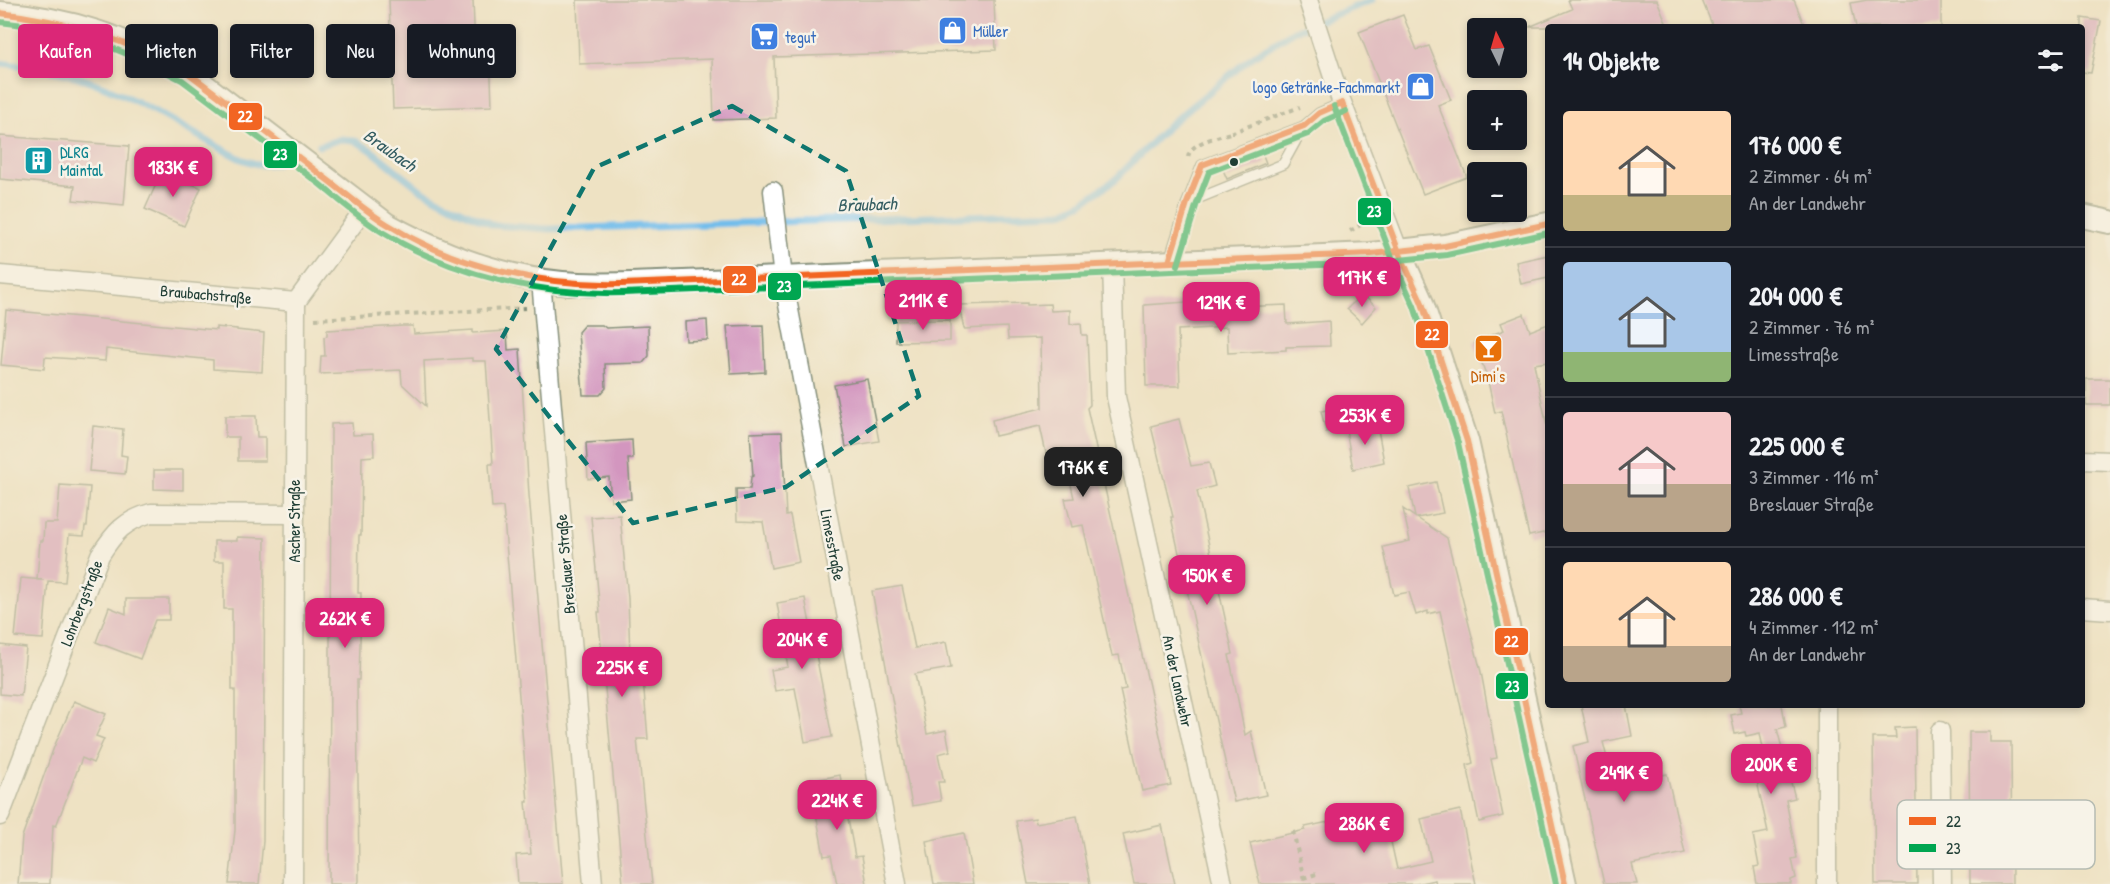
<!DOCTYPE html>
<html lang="de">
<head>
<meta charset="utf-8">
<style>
	body { margin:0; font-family:"Patrick Hand",sans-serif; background:#20242c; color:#f1f3f6; height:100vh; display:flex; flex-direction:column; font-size:22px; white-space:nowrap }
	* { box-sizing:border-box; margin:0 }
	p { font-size:20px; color:#9ea1a6 }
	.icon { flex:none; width:33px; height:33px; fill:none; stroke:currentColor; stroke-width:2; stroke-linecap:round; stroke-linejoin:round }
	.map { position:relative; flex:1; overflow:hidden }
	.drawer { position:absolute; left:1545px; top:24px; width:540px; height:684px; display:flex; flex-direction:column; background:#171b24; border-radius:6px; box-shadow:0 3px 9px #0003 }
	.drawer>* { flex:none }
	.hud { position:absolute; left:18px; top:24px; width:570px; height:54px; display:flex; gap:12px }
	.needle { width:39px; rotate:355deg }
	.buttons { position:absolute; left:1467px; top:18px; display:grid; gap:12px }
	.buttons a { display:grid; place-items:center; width:60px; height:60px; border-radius:6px; background:#171b24; box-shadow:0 3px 9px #0003; font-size:30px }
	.price { position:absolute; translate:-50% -51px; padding:0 14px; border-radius:12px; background:#db2777; color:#fff; font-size:20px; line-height:39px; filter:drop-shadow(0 2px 3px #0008) }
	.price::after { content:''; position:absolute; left:50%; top:36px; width:18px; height:14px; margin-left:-9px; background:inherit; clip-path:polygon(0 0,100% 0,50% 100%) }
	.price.selected { background:#222; color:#fff }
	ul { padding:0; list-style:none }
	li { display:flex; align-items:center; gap:18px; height:150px; padding:0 18px }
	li+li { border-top:2px solid #363941 }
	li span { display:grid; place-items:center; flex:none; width:168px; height:120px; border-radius:6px; color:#555 }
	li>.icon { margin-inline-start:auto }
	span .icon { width:72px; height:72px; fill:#fffc; stroke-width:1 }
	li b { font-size:26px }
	h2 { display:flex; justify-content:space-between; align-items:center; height:72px; padding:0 18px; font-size:26px }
	.pill { padding:0 21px; border-radius:6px; background:#171b24; box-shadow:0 3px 9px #0003; font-size:21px; line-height:54px }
	.pill.selected { background:#db2777; color:#fff }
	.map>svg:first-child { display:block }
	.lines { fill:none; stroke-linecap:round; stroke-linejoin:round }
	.stream { stroke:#72bdeb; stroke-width:7 }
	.building { fill:#d396bf }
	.service-casing { stroke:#86907c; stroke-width:12 }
	.minor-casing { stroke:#86907c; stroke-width:21 }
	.tertiary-casing { stroke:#86907c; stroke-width:26 }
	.path { stroke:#86907c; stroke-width:4; stroke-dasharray:4.5 4.5; stroke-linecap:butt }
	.service { stroke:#fff; stroke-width:9 }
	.minor { stroke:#fff; stroke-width:18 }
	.tertiary { stroke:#fff; stroke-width:22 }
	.bus-1-casing { stroke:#f7f3e8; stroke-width:10 }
	.bus-2-casing { stroke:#f7f3e8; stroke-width:10 }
	.bus-1 { stroke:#f26522; stroke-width:6 }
	.bus-2 { stroke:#00a651; stroke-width:6 }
	.marked { fill:none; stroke:#0f766e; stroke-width:4.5; stroke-dasharray:12 8; stroke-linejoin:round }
	.bus-dot { fill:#1f3d34; stroke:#f7f3e8; stroke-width:2 }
	.labels { text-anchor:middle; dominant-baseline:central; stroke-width:5; stroke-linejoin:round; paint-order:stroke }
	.shop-label { font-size:16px; fill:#366cbe; stroke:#f7f3e8; text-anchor:start }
	.culture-label { font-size:16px; fill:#0d838f; stroke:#f7f3e8; text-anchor:start }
	.street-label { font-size:16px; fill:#1f3d34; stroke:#f7f3e8 }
	.food-label { font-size:16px; fill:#c56008; stroke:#f7f3e8 }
	.water-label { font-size:18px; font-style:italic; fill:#345d62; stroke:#f7f3e8 }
	.key { fill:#f7f3e8; stroke:#b6bcb2; stroke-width:1.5 }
	.key-label { font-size:16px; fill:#1f3d34 }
	.line-badge { stroke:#f7f3e8; stroke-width:2 }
	.badge-label { font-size:16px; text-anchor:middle; font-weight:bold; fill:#fff }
</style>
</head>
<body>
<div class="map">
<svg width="2110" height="884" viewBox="0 0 2110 884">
	<rect width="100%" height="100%" fill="#f7f3e8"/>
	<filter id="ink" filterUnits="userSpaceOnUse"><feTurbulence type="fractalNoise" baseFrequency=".0167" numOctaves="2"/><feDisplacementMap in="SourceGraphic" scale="12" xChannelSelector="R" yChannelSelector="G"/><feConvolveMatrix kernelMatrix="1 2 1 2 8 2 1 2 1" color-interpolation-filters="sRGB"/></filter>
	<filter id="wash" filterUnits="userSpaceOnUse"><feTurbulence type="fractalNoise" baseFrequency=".008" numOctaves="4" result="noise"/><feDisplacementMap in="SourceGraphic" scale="24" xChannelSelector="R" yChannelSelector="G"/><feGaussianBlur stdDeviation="1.35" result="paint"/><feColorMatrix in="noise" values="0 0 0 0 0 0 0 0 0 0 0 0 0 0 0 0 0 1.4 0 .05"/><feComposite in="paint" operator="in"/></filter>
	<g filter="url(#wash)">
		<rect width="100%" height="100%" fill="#eee2c3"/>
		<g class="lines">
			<!-- stream -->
			<g class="stream">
				<path d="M0 63C26 66 52 70 77 77 136 95 187 132 241 159L260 165 276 164"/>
				<polyline points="319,146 341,139 354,140 371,150 421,190 450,205 493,225 549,229 1061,213 1082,203 1116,179 1170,124 1252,57 1294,31 1372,0"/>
			</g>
		</g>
		<g id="blocks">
			<!-- building -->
			<g class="building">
				<polygon points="389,0 473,0 475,51 490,50 492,106 393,109"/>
				<polygon points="577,0 994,0 996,50 774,57 776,118 714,120 712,59 579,64"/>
				<polygon points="1568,0 1657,0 1668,27 1529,27 1572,9"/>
				<polygon points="1702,0 1794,0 1805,27 1713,27"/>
				<polygon points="1867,0 1941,0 1941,27 1856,27 1851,3"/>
				<polygon points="1403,15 1417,50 1429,46 1451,100 1438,105 1467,177 1423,194 1359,32"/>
				<polygon points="2082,18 2101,21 2091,73 2082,72"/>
				<polygon points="0,136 129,146 124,205 73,200 75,186 0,179"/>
				<polygon points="1261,150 1266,163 1227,179 1221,165"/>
				<polygon points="162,171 201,188 184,226 145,209"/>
				<polygon points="1548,255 1548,278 1521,284 1516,262"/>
				<polygon points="1362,294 1376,307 1362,323 1347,309"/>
				<polygon points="1216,300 1217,308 1286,305 1287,324 1329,321 1330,346 1286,347 1286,350 1228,353 1227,327 1178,330 1180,386 1146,386 1144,305"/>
				<polygon points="1027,303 1027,305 1050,304 1051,311 1070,310 1070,324 1081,323 1082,335 1087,335 1090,405 1087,408 1171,785 1142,791 1120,690 1126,689 1119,655 1112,656 1083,525 1072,527 1065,499 1074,498 1063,449 1046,453 1040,426 995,436 992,420 1042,408 1041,338 1008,339 1007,327 964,329 959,305"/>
				<polygon points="6,310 216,330 216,327 237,329 237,330 264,333 262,372 213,369 213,360 106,349 105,361 45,357 44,369 1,365"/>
				<polygon points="1524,314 1530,331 1548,324 1548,362 1534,364 1548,431 1548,532 1529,536 1501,411 1495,413 1487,377 1474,342 1504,330 1501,323"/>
				<polygon points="707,320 708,340 686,341 685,322"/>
				<polygon points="950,320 950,341 896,342 896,321"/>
				<polygon points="584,325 602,325 606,328 648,326 649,356 643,363 605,364 606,388 600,395 583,395 578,332"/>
				<polygon points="763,325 765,372 731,374 727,326"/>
				<polygon points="403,326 413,326 414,334 473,330 473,333 507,331 508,350 520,349 529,495 563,884 518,884 516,855 531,854 526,802 528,802 503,507 492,508 489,464 493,464 486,361 472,361 472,358 424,361 426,406 402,384 401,370 320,374 321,356 325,356 324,337 327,336 327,330"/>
				<polygon points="867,379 879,441 846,447 834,385"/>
				<rect x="2086" y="379" width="24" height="26"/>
				<polygon points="1342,407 1346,429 1326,432 1321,411"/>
				<polygon points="225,416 256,416 257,437 265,437 265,461 238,461 238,437 225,437"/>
				<polygon points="1179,419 1191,466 1209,463 1215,486 1197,491 1233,654 1229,655 1245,735 1251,731 1266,795 1234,802 1171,517 1173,517 1151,426"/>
				<polygon points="352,423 353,435 373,434 374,456 362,457 361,535 359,535 358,593 361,593 360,643 359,680 357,680 359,881 358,884 329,884 331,424"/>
				<polygon points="1377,424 1384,462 1353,469 1346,430"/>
				<polygon points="93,426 123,429 121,455 127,456 125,474 89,471"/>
				<polygon points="782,432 786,516 790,515 799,562 771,568 763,522 737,521 736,489 750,489 751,477 753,476 750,433"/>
				<polygon points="632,440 633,459 628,459 631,499 611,501 609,477 588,479 586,443"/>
				<polygon points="154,470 183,470 183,490 154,489"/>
				<polygon points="1436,482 1443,513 1417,518 1447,538 1481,672 1497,758 1491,759 1503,816 1479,822 1467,765 1473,763 1440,611 1428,614 1428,611 1416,615 1409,592 1394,595 1383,547 1410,541 1403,509 1415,517 1409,488"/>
				<polygon points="60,485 90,487 87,526 85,526 84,536 69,535 65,582 48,581 43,639 15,637 21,578 44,580 37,580 40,541 43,541 44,523 57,523"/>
				<polygon points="620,515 628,598 630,656 641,655 648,739 637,739 652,884 623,884 598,612 600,612 591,517"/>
				<polygon points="237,537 265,538 263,841 259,884 229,884 235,830 235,690 232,690 232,609 224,609 224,561 214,561 214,541 237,541"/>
				<polygon points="902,586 915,648 946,642 951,668 915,674 927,734 946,730 950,751 938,754 944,782 938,782 941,801 912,806 872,591"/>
				<polygon points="805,598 832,737 805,742 795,688 775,691 771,670 788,667 777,603"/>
				<polygon points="126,599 169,599 169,620 155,620 140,659 96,642 109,607 126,614"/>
				<polygon points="0,645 26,648 21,696 0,694"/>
				<polygon points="74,701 106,714 96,736 104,739 93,763 82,758 56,826 53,825 50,884 18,884 22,837 54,747"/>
				<polygon points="1581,705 1626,705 1632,736 1603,742 1614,786 1667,774 1685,853 1632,864 1637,884 1604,884 1573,746 1589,742"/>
				<polygon points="1739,705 1782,705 1786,727 1777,729 1795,798 1786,800 1797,858 1792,859 1796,878 1791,880 1791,884 1757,884 1754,867 1759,866 1753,835 1768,832 1757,781 1769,778 1760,733 1746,736 1745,732 1735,734 1731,715 1741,713"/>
				<polygon points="1915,727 1917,884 1875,884 1873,738 1896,738 1895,728"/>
				<polygon points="1969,732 1990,732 1990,742 2011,742 2012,884 1970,884"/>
				<polygon points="840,775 855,857 862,856 867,884 837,884 831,855 824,856 810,781"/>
				<polygon points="1384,810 1397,869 1431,861 1421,819 1460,810 1476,884 1436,884 1435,880 1416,884 1260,884 1250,843 1305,830 1305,827"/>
				<polygon points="1077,816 1090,884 1028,884 1016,821 1035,818 1036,823"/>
				<polygon points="1162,825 1175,884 1134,884 1123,834"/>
				<polygon points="964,833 973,884 934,884 926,841"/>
			</g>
		</g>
	</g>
	<g filter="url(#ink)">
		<use href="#blocks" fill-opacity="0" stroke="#86907c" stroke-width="1.5"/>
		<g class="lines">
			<defs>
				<g id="service">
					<polyline points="1187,203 1283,164 1304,126 1319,113 1342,103"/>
					<polyline points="1169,261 1187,203 1202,165 1304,126"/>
				</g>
				<g id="minor">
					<polyline points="1308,0 1338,92 1399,252"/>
					<polyline points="773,191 783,278 897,884"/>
					<polyline points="1112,264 1116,397 1223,884"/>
					<polyline points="0,275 296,302 365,208"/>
					<polyline points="541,280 593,884"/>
					<polyline points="2082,460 2110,461"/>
					<polyline points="2082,608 2110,610"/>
					<polyline points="1827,705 1827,884"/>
					<polyline points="1940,731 1942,884"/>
					<path d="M0 816 100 555C115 532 124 521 151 513L294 514"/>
					<polyline points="293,884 296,302"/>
				</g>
				<g id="tertiary">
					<path d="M0 13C72 19 124 38 187 72L386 224C440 254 500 277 562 283 594 286 627 284 658 283L1371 254 1445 246 1548 224"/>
					<polyline points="2082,216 2110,222"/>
					<polyline points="1399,252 1422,303 1467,441 1565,884"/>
				</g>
			</defs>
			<!-- service casing -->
			<use href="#service" class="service-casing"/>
			<!-- minor casing -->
			<use href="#minor" class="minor-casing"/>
			<!-- tertiary casing -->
			<use href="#tertiary" class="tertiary-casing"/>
			<!-- path -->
			<g class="path">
				<polyline points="1234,134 1233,132 1300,107"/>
				<path d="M1188 157C1191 141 1220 137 1233 132"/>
				<polyline points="1350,231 1359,226 1364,218"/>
				<polyline points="315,319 526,308"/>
				<polyline points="1293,831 1305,884"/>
				<polyline points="1303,878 1320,873"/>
			</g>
			<!-- service -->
			<use href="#service" class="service"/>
			<!-- minor -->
			<use href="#minor" class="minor"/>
			<!-- tertiary -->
			<use href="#tertiary" class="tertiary"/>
			<defs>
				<g id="bus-1">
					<path d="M0 13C69 21 125 40 187 72 232 106 277 140 321 175 343 191 364 210 387 224 457 268 541 286 622 284L1371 254 1445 246 1548 224"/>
					<polyline points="1342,103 1399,252 1422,303 1467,441 1565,884"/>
					<polyline points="1169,262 1187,203 1202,165 1304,126 1319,113 1342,103"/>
				</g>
				<g id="bus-2">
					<path d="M0 22C68 29 122 48 182 80 227 114 272 148 317 182 338 199 359 218 382 232 454 276 539 295 623 293L1371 263 1447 255 1548 233"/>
					<polyline points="1334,106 1391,255 1414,306 1458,443 1556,884"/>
					<polyline points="1178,265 1196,206 1209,172 1308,134 1324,121 1346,111"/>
				</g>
			</defs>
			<!-- bus-1 casing -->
			<use href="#bus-1" class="bus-1-casing"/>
			<!-- bus-2 casing -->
			<use href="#bus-2" class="bus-2-casing"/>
			<!-- bus-1 -->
			<use href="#bus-1" class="bus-1"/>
			<!-- bus-2 -->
			<use href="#bus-2" class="bus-2"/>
		</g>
	</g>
	<!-- marked area -->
	<path d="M0 0H2110V884H0ZM732 106 846 171 919 396 786 487 633 523 496 349 594 168Z" fill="#eee2c3" fill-opacity=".55" fill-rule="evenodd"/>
	<path class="marked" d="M732 106 846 171 919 396 786 487 633 523 496 349 594 168Z"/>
	<!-- icons -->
	<defs>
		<symbol id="shop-square" viewBox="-11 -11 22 22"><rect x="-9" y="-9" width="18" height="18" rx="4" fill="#3f7fe0" stroke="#f7f3e8"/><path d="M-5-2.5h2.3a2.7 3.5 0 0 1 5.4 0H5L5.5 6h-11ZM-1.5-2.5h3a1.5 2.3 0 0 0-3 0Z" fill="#fff"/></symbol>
		<symbol id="supermarket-square" viewBox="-11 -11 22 22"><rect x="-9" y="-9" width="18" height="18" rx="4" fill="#3f7fe0" stroke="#f7f3e8"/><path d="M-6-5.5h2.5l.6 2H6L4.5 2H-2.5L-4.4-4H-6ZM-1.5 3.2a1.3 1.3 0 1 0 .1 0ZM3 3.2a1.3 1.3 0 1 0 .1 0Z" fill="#fff"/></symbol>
		<symbol id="building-square" viewBox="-11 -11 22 22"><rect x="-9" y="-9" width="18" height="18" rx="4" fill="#0f9aa8" stroke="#f7f3e8"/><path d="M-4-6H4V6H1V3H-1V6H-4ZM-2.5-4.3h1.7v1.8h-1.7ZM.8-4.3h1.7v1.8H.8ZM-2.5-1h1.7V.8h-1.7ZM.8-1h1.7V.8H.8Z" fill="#fff"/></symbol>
		<symbol id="bar-square" viewBox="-11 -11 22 22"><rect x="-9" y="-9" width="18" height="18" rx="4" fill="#e8710a" stroke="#f7f3e8"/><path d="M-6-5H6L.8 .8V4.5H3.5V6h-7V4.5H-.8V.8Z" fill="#fff"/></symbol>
	</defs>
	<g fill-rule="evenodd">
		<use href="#shop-square" x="936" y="14" width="33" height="33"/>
		<use href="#supermarket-square" x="748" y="20" width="33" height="33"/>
		<use href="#shop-square" x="1404" y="70" width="33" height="33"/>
		<use href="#building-square" x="22" y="144" width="33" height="33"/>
		<use href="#bar-square" x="1472" y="332" width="33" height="33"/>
	</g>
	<!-- markers -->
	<circle class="bus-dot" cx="1234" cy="162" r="5"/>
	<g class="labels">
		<!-- shop labels -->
		<g class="shop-label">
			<text x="973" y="31">Müller</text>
			<text x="785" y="37">tegut</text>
			<text x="1400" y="87" text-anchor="end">logo Getränke-Fachmarkt</text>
		</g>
		<!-- culture labels -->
		<g class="culture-label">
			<text x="60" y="152">DLRG<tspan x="60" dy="18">Maintal</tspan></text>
		</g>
		<!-- street labels -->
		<g class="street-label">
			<text transform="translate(206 294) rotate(5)">Braubachstraße</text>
			<text transform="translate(294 521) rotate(-90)">Ascher Straße</text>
			<text transform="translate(833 545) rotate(79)">Limesstraße</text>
			<text transform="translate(565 564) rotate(-95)">Breslauer Straße</text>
			<text transform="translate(81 603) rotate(-69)">Lohrbergstraße</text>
			<text transform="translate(1178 681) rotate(78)">An der Landwehr</text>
		</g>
		<!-- food labels -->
		<g class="food-label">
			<text x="1488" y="376">Dimi's</text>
		</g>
		<!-- water labels -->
		<g class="water-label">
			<text transform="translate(390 150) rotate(35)">Braubach</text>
			<text transform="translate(867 204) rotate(-2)">Braubach</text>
		</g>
	</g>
	<!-- legend -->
	<rect x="1897" y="800" width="198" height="69" rx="9" class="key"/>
	<rect x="1909" y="817" width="27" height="8" fill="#f26522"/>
	<rect x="1909" y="844" width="27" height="8" fill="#00a651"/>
	<g class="key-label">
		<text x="1946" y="827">22</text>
		<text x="1946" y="854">23</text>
	</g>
	<g class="line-badge">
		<rect x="228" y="102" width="35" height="29" rx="6" fill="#f26522"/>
		<rect x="263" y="140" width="35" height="29" rx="6" fill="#00a651"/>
		<rect x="1357" y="197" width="35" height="29" rx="6" fill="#00a651"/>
		<rect x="722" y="265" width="35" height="29" rx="6" fill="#f26522"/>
		<rect x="767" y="272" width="35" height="29" rx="6" fill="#00a651"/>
		<rect x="1415" y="320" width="34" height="29" rx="6" fill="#f26522"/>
		<rect x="1494" y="627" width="35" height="29" rx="6" fill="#f26522"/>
		<rect x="1495" y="672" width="34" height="28" rx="6" fill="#00a651"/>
	</g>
	<g class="badge-label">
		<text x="245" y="122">22</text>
		<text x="280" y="160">23</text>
		<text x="1374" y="217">23</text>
		<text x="739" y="285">22</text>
		<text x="784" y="292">23</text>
		<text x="1432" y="340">22</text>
		<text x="1511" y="647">22</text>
		<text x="1512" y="692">23</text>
	</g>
</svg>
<div class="buttons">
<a><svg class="needle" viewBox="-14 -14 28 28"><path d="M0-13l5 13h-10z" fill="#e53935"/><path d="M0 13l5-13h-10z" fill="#9ea1a6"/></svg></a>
<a>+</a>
<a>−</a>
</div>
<b class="price" style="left:173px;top:198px">183K €</b>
<b class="price" style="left:1362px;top:308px">117K €</b>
<b class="price" style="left:923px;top:331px">211K €</b>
<b class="price" style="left:1221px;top:333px">129K €</b>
<b class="price" style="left:1365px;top:446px">253K €</b>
<b class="price selected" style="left:1083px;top:498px">176K €</b>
<b class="price" style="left:1207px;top:606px">150K €</b>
<b class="price" style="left:345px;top:649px">262K €</b>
<b class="price" style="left:802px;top:670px">204K €</b>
<b class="price" style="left:622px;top:698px">225K €</b>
<b class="price" style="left:1771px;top:795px">200K €</b>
<b class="price" style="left:1624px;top:803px">249K €</b>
<b class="price" style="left:837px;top:831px">224K €</b>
<b class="price" style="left:1364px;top:854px">286K €</b>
<div class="hud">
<a class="pill selected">Kaufen</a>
<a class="pill">Mieten</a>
<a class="pill">Filter</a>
<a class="pill">Neu</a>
<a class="pill">Wohnung</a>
</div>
<section class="drawer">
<h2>14 Objekte<svg class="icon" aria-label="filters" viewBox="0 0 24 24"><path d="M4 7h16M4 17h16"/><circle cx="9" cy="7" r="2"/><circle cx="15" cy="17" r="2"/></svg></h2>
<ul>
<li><span style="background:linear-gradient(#ffd9b3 70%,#c2b280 0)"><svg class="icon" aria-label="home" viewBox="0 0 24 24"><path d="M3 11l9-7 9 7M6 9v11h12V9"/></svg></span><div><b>176 000 €</b><p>2 Zimmer · 64 m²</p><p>An der Landwehr</p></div></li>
<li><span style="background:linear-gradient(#a9c7e8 75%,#8fb573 0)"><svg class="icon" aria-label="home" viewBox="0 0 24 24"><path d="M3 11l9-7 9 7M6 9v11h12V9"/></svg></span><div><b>204 000 €</b><p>2 Zimmer · 76 m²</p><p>Limesstraße</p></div></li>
<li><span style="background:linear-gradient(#f6c9c9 60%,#b9a48a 0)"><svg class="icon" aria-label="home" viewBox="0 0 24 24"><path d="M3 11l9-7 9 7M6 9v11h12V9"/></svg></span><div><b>225 000 €</b><p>3 Zimmer · 116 m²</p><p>Breslauer Straße</p></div></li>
<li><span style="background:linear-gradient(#ffd9b3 70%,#b9a48a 0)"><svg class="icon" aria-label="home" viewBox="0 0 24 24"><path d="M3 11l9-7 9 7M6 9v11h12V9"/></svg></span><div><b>286 000 €</b><p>4 Zimmer · 112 m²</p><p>An der Landwehr</p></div></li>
</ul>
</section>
</div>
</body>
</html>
